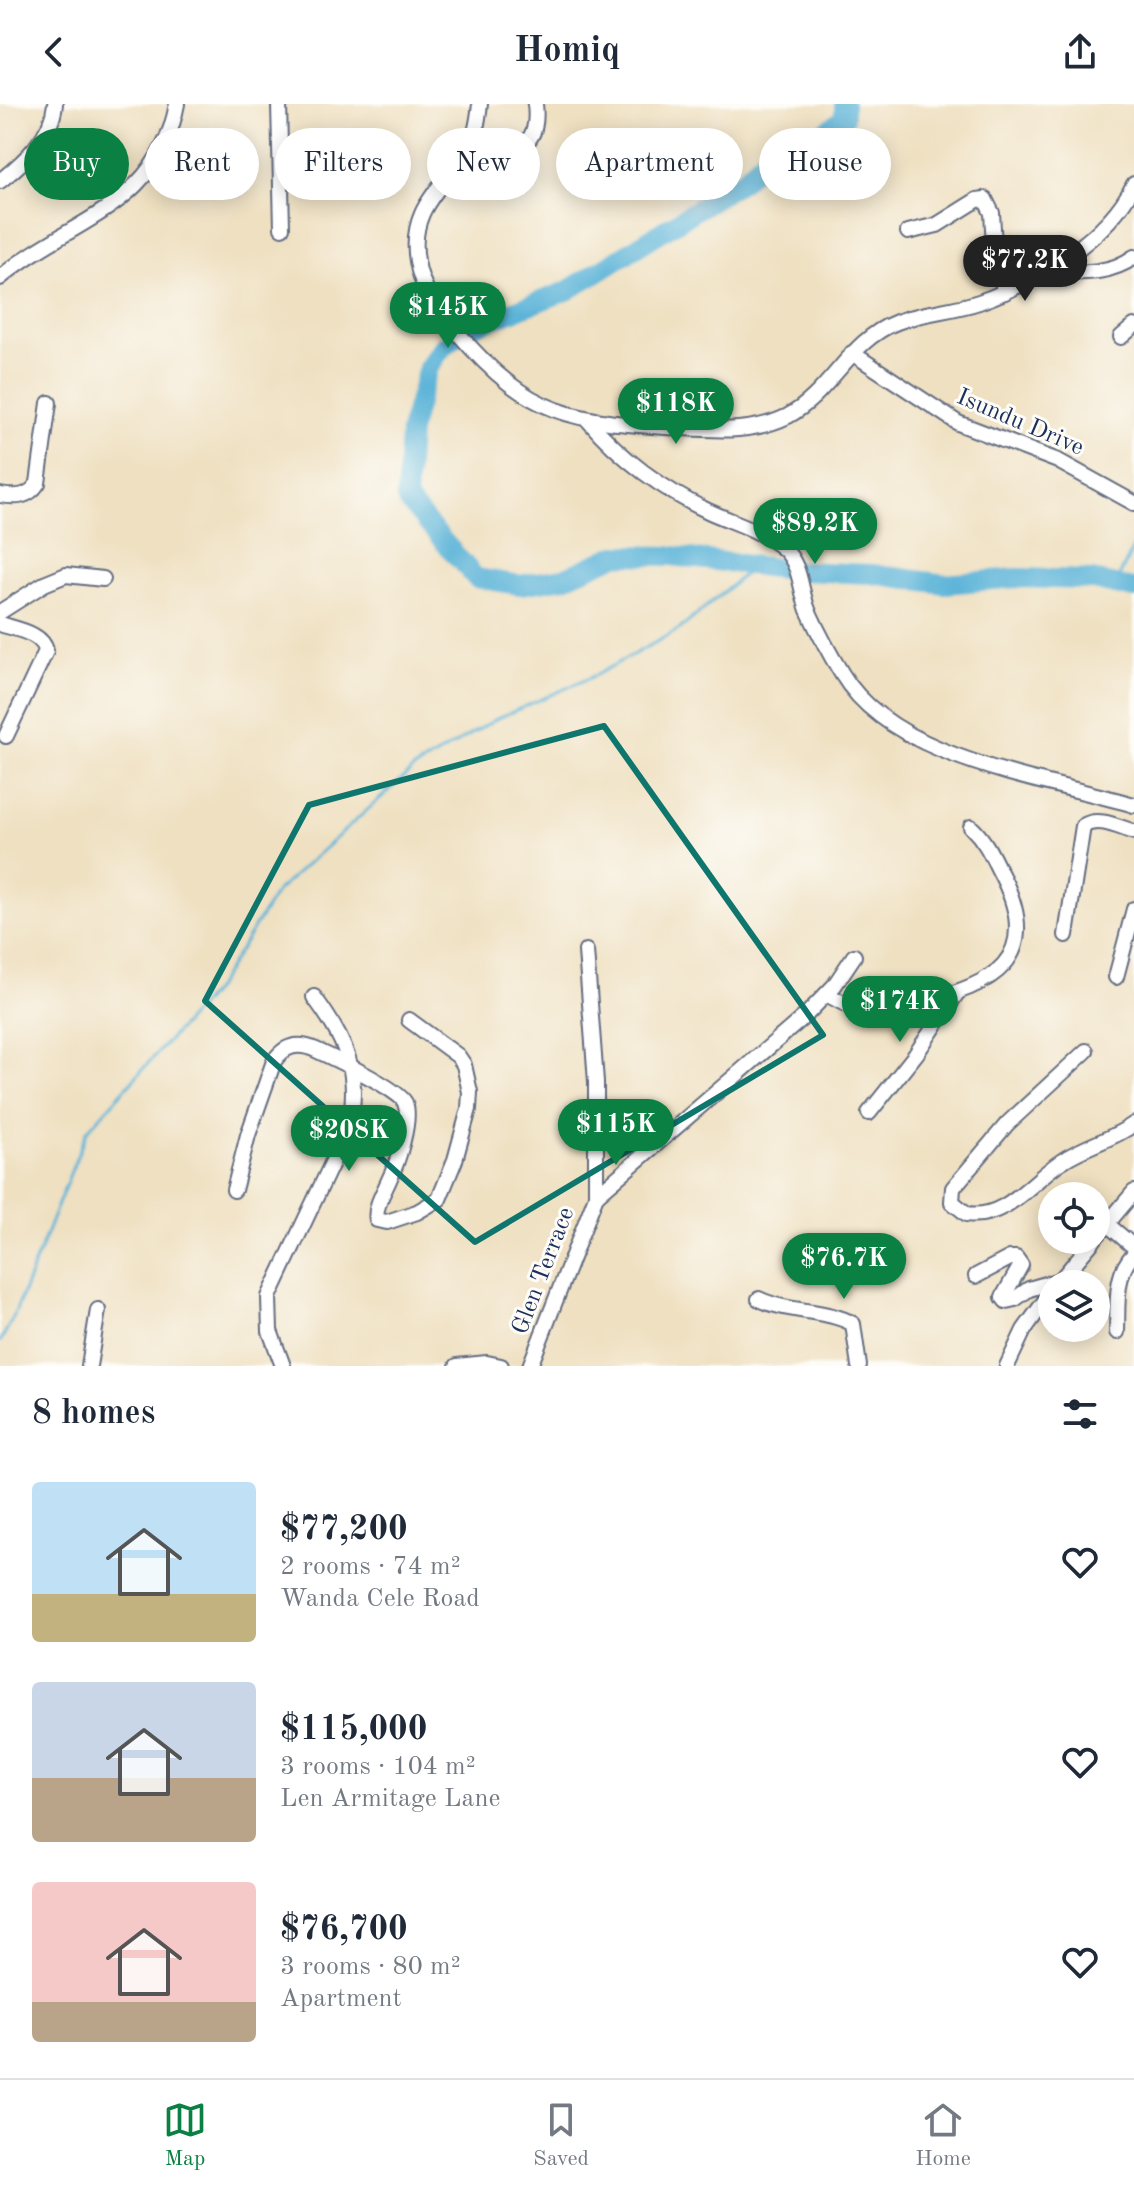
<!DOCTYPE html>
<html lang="en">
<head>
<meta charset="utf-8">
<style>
	body { margin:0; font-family:"Old Standard TT",serif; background:#f6f6f7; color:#1f2937; height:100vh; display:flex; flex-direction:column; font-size:30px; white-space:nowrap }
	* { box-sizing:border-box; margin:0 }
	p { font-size:26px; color:#747a83 }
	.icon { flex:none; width:44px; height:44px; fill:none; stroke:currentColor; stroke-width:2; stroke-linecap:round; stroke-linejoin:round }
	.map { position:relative; height:1262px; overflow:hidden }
	.panel { display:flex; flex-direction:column; background:#fff; flex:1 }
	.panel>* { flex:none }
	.top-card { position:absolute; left:24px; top:24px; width:1086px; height:72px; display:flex; gap:16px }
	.tools { position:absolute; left:1038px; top:1078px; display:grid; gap:16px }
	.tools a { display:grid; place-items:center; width:72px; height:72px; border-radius:50%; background:#fff; box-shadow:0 4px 20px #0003; font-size:40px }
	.price { position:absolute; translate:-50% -68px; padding:0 18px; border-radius:28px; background:#0b8043; color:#fff; font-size:26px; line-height:52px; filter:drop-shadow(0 2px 4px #0008) }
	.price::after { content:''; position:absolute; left:50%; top:48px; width:24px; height:18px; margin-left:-12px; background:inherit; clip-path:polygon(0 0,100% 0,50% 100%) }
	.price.current { background:#222; color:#fff }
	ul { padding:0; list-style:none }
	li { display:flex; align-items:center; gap:24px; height:200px; padding:0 32px }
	li span { display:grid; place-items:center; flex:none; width:224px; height:160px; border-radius:8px; color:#555 }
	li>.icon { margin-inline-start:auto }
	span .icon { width:96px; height:96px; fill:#fffc; stroke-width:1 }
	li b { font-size:34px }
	h2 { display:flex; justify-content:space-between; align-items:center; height:96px; padding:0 32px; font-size:34px }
	.tag { padding:0 28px; border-radius:36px; background:#fff; box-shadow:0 4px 20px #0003; font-size:28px; line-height:72px }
	.tag.current { background:#0b8043; color:#fff }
	header { display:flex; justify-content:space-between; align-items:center; height:104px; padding:0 32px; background:#fff; font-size:36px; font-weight:600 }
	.dock { display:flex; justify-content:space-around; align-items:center; height:112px; border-top:2px solid #e0e1e3; background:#fff; font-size:22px; color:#747a83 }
	.dock a { display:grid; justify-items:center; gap:4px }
	.dock .current { color:#0b8043 }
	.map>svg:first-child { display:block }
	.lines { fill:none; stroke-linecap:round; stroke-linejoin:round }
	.stream { stroke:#5bb4d8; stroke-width:3 }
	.river { stroke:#5bb4d8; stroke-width:20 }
	.minor-casing { stroke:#656d81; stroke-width:18 }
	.minor { stroke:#fff; stroke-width:14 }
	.marked { fill:none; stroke:#0f766e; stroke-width:6; stroke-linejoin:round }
	.labels { text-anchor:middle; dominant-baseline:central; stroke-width:6; stroke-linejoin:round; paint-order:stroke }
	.street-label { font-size:24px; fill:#1b2f5e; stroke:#fdfcf7 }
</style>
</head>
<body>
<header><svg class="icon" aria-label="back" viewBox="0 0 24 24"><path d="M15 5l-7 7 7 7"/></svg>Homiq<svg class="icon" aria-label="share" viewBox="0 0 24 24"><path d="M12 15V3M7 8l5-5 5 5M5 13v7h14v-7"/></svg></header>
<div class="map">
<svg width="1134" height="1262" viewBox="0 0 1134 1262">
	<rect width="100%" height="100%" fill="#fdfcf7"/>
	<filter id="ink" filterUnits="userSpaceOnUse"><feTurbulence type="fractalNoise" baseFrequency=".0125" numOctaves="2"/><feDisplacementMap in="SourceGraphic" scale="16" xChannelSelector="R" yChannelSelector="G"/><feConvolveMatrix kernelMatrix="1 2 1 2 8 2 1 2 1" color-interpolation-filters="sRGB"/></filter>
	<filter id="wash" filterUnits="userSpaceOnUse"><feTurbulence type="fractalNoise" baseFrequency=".006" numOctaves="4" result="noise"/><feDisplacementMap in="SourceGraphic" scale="32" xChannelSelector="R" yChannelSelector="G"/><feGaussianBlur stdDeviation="1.8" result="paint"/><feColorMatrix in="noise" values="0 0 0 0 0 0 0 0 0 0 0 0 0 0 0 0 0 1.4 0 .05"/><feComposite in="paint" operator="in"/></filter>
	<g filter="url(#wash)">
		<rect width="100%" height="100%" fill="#efe0c1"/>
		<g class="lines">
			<!-- stream -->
			<g class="stream">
				<polyline points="1115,481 1134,442"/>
				<polyline points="0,1238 13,1214 87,1027 216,884 277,787 413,665 496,615 594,572 680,525 754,462"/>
			</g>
			<!-- river -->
			<polyline class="river" points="844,0 844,14 808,41 773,47 742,77 567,187 466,225 442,244 428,264 410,327 406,395 476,474 520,481 564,474 616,451 672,452 801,467 872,470 945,480 1016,474 1092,476 1134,485"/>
		</g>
	</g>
	<g filter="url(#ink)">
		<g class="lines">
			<defs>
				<g id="minor">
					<polyline points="279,0 282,124"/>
					<path d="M480 0C478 16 476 32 467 46 443 84 408 104 417 157 421 186 440 208 458 229 531 315 574 317 681 324 718 326 754 329 788 312 831 289 849 236 897 218 923 208 952 207 979 198 1034 179 1109 134 1134 80"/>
					<path d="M467 48C507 49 541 51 535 0"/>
					<path d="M0 77C24 58 52 33 55 0"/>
					<polyline points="908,128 937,121 977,96 985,95 992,109 995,156 1005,188"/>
					<path d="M1041 168C1074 168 1107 173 1134 153"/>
					<path d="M0 174C68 115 158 105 177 0"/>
					<polyline points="1121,233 1134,222"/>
					<polyline points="852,249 958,319 1058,357 1134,399"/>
					<path d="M588 316C620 354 663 386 708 407 734 419 762 426 784 445 801 461 800 485 808 506 818 528 829 549 842 570 893 656 1045 675 1134 701"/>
					<path d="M0 391C17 394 29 393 38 379L49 299"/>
					<polyline points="0,508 44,480 66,471 103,475"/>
					<path d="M0 520C15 525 43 529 46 547L6 632"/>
					<path d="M1066 831 1083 722C1098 712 1118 723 1134 728"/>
					<polyline points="1116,873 1134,805"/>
					<path d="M827 890C846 902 868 911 891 907 901 905 910 900 920 898 993 882 1043 855 1003 774 993 755 987 738 971 723"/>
					<path d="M1086 947 1007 1020 953 1084 952 1098 967 1110C1006 1116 1032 1076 1062 1057 1084 1042 1112 1036 1134 1020"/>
					<polyline points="869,1009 916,950 957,889"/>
					<path d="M234 1086 248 1031 274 957C285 941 298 938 316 946 331 953 401 986 405 999 412 1016 397 1060 389 1076 384 1088 374 1103 377 1116L387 1118 417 1108 439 1095 455 1056 469 1005 470 988 464 961 458 952 409 916"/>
					<polyline points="596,1092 805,912 834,882 854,852"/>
					<polyline points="1107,1120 1134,1143"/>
					<polyline points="1096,1133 1134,1088"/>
					<polyline points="976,1172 1010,1154 1016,1154 1021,1161 1003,1193 1006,1197 1015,1195 1029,1185 1060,1176"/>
					<polyline points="1057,1180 1094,1136"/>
					<path d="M759 1195C788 1209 827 1205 853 1220L859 1262"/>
					<path d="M1117 1228C1118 1202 1114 1169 1134 1150"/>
					<polyline points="89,1262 98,1206"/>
					<path d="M283 1262 270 1227 269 1193 348 1025C362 971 346 936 314 893"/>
					<polyline points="457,1262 487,1259 501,1262"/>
					<polyline points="530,1262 596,1092 596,978 586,847"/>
					<polyline points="1007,1262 1024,1226 1052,1187"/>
				</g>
			</defs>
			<!-- minor casing -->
			<use href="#minor" class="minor-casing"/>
			<!-- minor -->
			<use href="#minor" class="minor"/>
		</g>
	</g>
	<!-- marked area -->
	<path class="marked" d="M604 622 823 931 475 1138 205 897 309 701Z"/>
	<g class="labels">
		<!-- street labels -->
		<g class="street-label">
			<text transform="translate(1020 319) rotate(23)">Isundu Drive</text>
			<text transform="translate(544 1167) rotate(-69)">Glen Terrace</text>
		</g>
	</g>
</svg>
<div class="tools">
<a><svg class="icon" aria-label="locate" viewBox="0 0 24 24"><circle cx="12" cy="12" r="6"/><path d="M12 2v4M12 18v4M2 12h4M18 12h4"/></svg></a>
<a><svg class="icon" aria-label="layers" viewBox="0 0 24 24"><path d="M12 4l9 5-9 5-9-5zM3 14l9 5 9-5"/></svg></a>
</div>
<b class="price current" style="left:1025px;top:199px">$77.2K</b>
<b class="price" style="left:448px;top:246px">$145K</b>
<b class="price" style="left:676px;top:342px">$118K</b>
<b class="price" style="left:815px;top:462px">$89.2K</b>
<b class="price" style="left:900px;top:940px">$174K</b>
<b class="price" style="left:616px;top:1063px">$115K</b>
<b class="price" style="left:349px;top:1069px">$208K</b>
<b class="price" style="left:844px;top:1197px">$76.7K</b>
<div class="top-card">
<a class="tag current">Buy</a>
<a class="tag">Rent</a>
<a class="tag">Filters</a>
<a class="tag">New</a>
<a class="tag">Apartment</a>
<a class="tag">House</a>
</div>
</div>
<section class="panel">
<h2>8 homes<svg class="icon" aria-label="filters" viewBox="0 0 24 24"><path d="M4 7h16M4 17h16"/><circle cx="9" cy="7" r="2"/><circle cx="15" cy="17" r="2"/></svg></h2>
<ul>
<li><span style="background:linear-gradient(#bfe0f5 70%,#c2b280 0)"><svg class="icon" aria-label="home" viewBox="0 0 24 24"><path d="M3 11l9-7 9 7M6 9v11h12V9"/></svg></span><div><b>$77,200</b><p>2 rooms · 74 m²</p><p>Wanda Cele Road</p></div><svg class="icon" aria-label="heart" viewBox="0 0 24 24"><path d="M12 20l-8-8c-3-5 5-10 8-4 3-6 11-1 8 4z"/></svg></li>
<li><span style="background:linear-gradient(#c9d6e8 60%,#b9a48a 0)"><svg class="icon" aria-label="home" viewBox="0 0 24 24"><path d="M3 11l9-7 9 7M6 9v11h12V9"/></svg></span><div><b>$115,000</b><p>3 rooms · 104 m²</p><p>Len Armitage Lane</p></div><svg class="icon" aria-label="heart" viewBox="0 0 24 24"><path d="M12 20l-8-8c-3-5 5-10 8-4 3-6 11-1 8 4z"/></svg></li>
<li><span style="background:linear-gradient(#f6c9c9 75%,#b9a48a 0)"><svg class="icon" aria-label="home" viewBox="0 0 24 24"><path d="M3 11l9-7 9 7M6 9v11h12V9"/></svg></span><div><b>$76,700</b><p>3 rooms · 80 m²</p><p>Apartment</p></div><svg class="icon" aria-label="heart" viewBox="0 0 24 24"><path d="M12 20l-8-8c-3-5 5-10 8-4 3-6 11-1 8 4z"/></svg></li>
</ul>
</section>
<nav class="dock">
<a class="current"><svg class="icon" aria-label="map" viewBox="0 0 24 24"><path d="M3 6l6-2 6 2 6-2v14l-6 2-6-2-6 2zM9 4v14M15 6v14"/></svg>Map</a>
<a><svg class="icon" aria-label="saved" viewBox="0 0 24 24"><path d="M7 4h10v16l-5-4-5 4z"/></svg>Saved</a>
<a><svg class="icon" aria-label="home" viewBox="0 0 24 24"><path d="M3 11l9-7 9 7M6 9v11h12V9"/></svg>Home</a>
</nav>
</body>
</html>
